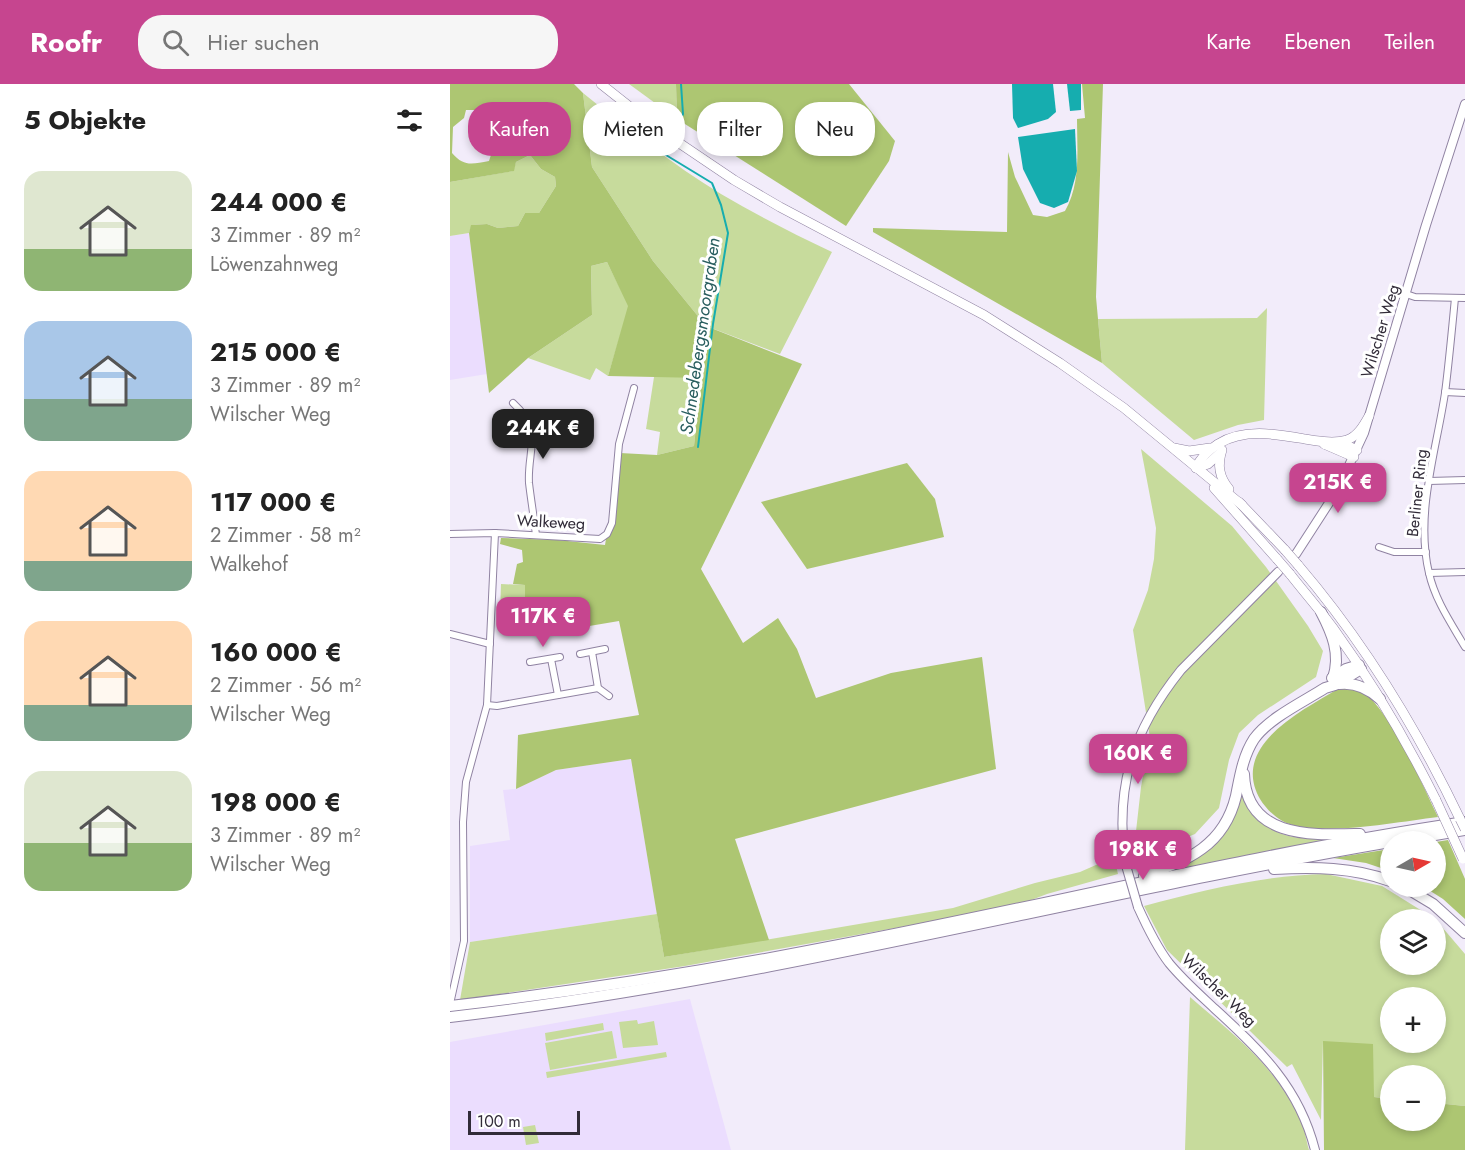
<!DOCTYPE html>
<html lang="de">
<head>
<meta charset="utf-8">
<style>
	body { margin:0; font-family:Jost,sans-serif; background:#f6f6f6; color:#222; height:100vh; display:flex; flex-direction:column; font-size:22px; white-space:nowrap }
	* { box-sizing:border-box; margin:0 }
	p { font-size:20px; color:#767676 }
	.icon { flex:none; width:33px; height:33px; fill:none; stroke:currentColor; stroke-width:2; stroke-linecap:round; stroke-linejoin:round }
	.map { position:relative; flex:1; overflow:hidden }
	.drawer { display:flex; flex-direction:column; background:#fff; width:450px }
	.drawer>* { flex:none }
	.hud { position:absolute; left:18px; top:18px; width:570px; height:54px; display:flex; gap:12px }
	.needle { width:39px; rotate:81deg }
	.buttons { position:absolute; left:930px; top:747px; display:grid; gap:12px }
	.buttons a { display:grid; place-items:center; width:66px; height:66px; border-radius:50%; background:#fff; box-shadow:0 3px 9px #0003; font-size:30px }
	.scale { position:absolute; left:18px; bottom:15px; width:112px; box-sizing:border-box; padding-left:6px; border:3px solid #312b38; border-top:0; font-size:16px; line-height:21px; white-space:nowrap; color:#312b38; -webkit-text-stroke:4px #fff; paint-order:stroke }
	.price { position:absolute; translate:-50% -51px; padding:0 14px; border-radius:12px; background:#c6458f; color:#fff; font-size:20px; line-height:39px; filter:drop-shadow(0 2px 3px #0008) }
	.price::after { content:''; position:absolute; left:50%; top:36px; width:18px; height:14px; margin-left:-9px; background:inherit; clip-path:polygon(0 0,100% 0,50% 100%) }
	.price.current { background:#222; color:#fff }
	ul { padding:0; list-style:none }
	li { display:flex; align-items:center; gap:18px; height:150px; padding:0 24px }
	li span { display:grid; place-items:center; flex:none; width:168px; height:120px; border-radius:18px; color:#555 }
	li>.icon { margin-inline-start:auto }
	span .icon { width:72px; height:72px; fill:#fffc; stroke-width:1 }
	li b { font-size:26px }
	h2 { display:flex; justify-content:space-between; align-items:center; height:72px; padding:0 24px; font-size:26px }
	.chip { padding:0 21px; border-radius:24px; background:#fff; box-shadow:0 3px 9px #0003; font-size:21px; line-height:54px }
	.chip.current { background:#c6458f; color:#fff }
	header { display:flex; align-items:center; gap:36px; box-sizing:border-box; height:84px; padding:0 30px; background:#c6458f; color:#fff }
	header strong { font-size:28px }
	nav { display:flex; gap:33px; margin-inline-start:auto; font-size:21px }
	.search { width:420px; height:54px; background:#f6f6f6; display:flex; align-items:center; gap:15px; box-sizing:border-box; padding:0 21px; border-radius:24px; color:#767676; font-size:22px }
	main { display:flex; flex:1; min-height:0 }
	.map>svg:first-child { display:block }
	.built { fill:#ebddfe }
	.green { fill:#c7db9c; fill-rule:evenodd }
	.forest { fill:#adc672; fill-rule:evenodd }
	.water { fill:#16adaf }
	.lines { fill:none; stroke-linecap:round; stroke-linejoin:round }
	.stream { stroke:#16adaf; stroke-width:2 }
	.street-casing { stroke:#9083a2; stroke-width:8 }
	.secondary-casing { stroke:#9083a2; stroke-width:10 }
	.primary-casing { stroke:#9083a2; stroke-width:10 }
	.highway-casing { stroke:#9083a2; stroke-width:12 }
	.street { stroke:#fff; stroke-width:6 }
	.secondary { stroke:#fff; stroke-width:8 }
	.primary { stroke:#fff; stroke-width:9 }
	.highway { stroke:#fff; stroke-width:10 }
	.secondary-bridge-casing { stroke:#9083a2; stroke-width:10; stroke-linecap:butt }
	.primary-bridge-casing { stroke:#9083a2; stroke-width:10; stroke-linecap:butt }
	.secondary-bridge { stroke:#fff; stroke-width:8 }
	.primary-bridge { stroke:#fff; stroke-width:9 }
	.labels { text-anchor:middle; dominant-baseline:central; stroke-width:6; stroke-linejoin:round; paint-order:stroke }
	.street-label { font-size:16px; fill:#312b38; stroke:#fff }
	.water-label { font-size:18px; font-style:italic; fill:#295e5f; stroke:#fff }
</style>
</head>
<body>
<header>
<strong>Roofr</strong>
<div class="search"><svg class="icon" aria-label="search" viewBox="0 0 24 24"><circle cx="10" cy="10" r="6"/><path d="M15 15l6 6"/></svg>Hier suchen</div>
<nav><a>Karte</a><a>Ebenen</a><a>Teilen</a></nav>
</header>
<main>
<section class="drawer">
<h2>5 Objekte<svg class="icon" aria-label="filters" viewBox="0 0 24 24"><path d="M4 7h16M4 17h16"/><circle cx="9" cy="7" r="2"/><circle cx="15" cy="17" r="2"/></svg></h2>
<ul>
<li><span style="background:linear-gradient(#dfe7d0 65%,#8fb573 0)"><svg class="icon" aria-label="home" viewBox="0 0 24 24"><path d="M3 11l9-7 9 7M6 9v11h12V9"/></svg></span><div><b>244 000 €</b><p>3 Zimmer · 89 m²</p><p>Löwenzahnweg</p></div></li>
<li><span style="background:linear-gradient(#a9c7e8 65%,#7fa58c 0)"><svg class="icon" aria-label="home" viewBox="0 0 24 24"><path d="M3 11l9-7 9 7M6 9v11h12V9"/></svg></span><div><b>215 000 €</b><p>3 Zimmer · 89 m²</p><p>Wilscher Weg</p></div></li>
<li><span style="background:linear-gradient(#ffd9b3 75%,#7fa58c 0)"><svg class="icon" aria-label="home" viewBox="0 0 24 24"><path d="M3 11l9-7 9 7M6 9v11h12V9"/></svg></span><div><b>117 000 €</b><p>2 Zimmer · 58 m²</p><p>Walkehof</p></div></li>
<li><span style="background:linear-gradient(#ffd9b3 70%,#7fa58c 0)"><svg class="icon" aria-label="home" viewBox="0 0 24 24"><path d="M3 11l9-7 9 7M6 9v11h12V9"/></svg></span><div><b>160 000 €</b><p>2 Zimmer · 56 m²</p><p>Wilscher Weg</p></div></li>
<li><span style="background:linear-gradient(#dfe7d0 60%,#8fb573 0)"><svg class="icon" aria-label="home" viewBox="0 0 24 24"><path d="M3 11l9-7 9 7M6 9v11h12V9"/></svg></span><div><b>198 000 €</b><p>3 Zimmer · 89 m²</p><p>Wilscher Weg</p></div></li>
</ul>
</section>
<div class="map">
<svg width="1015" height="1066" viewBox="0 0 1015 1066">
	<rect width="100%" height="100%" fill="#f2ecfa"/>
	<!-- built -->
	<g class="built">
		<polygon points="19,149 37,290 0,296 0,152"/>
		<polygon points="181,675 207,830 20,858 20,762 60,756 53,706 66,705 106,686"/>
		<polygon points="240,915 281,1066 0,1066 0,958"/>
	</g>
	<!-- green -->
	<g class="green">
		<polygon points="179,0 226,0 227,35"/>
		<path d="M133 9C178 45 222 80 271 110 307 131 344 150 382 168L330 270 256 242 203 177 142 83Z"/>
		<polygon points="80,71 91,85 105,93 106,102 89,129 75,129 68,142 48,144 37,140 22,141 19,149 0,152 0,98 63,87 66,78"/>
		<polygon points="157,178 179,222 158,292 146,284 140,296 78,274 142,231 141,182"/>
		<polygon points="817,224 814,336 788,341 744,356 652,279 648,235 807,234"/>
		<polygon points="204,293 251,293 244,362 207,371 210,348 196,345"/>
		<polygon points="691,365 782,442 816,483 858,542 873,567 866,593 808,631 789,649 779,676 769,724 745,750 704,767 685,756 691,703 700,654 683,546 698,506 704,475 706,444"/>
		<polygon points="51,500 75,501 75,531 50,531"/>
		<path d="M790 698C797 710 803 724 811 735 828 759 869 755 894 753L711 790 765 760Z"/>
		<polygon points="664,773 668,790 597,810 576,818 512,832 235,882 10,916 20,858 207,830 214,873 503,824 585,799 630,788"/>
		<path d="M876 790 932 802 985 835 940 836V880H986V836L1015 870V1022L986 1019V992H940V1015L924 1013 873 957 871 1036 842 980 837 983 717 866 694 822C754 806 815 791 876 790ZM940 914H986V958H940Z"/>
		<path d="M740 913C785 952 824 980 850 1035 855 1044 856 1056 859 1066H735Z"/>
		<polygon points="187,936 188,940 204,937 208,961 173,964 169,938"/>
		<polygon points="153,939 154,946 96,957 95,949"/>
		<polygon points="162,947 167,974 100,986 95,959"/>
		<polygon points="216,968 217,973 97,994 96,988"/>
		<polygon points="85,1041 89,1059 76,1061 73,1043"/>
	</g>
	<!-- forest -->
	<g class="forest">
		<path d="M0 0H124L133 9 142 83 203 177 256 242 352 280 251 485 293 559 328 534 347 565 366 614 441 589 532 573 546 685 285 755 319 856 214 873 181 675 106 686 66 705 68 651 189 631 169 537 80 552 68 547 57 534 58 531H75V501L63 500 67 480 73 478 72 466 50 460 51 454 108 456 155 461 170 369 207 371 244 362 251 294 158 292 178 222 157 178 141 182 142 231 78 274 39 309 19 149 21 141 37 140 48 144 68 142 75 129H89L106 102 105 93 91 85 80 71 66 78 64 87 0 98ZM16 26H33C46 42 46 58 39 77 22 80 14 83 2 69L3 43 14 34Z"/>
		<polygon points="226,0 399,0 445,57 439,77 396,142 227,35"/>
		<path d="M632 0H653L646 213 652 279 423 148V144L557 148 558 68 565 93 583 131 597 133 615 127C631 99 627 66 627 35L635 34Z"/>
		<polygon points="457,379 485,415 494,453 357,485 311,418"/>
		<path d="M888 605H911C944 633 969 694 988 733 948 738 885 750 846 742 831 739 818 728 810 715 780 662 851 627 888 605Z"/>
		<polygon points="998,756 1015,795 1015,835 993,815 974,803 986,802 986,758"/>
		<polygon points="940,765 940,787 916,779 883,774"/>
		<polygon points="873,957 923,960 924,1013 940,1015 940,1036 986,1036 986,1019 1015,1022 1015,1066 874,1066"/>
	</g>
	<!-- water -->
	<g class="water">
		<polygon points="562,0 603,0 606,28 598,35 568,44 563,34"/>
		<polygon points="617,0 631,0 631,26 620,27"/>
		<polygon points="625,45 627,87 618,118 604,124 590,119 573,85 568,53"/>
	</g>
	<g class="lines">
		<!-- stream -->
		<g class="stream">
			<polyline points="227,46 233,30 231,0"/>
			<polyline points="211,68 262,99 271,121 278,149 263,240 248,363"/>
		</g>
		<defs>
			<g id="street">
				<polyline points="956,210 965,213 1015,214"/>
				<path d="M1005 214C1002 245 999 278 995 309 986 368 965 430 979 489 985 516 1001 539 1015 563"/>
				<polyline points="995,308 1015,309"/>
				<path d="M63 319C94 347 77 366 79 399 81 416 84 434 86 451"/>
				<polyline points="979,397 1015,396"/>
				<polyline points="0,450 45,449 150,455 157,450 162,439 169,360 184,304"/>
				<polyline points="929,463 944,468 976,468"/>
				<polyline points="979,489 1015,488"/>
				<polyline points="0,550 40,560"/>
				<polyline points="142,568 148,604 159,612"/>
				<polyline points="130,570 155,565"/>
				<polyline points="101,575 108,611"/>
				<polyline points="80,578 110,573"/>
				<polyline points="37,621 47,622 148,604"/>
				<polyline points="0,920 14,857 13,738 16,698 37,621 45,449"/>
			</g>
			<g id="secondary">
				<polyline points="846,470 888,405 914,349 976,141 1015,20"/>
				<path d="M675 778C665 701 683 646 731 586L828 488"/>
				<path d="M688 823C697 843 706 862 719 879 733 896 749 910 765 925 811 967 849 1003 865 1066"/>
			</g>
			<g id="primary">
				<polyline points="151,0 204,42 284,96 330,123 534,231 610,279 674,324 792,421"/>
				<polyline points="890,358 907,366"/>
				<polyline points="874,360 904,373"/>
				<polyline points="724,364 739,367 760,364"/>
				<path d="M772 366C767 381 769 393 779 405"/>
				<path d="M746 384C750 374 759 366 768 360 794 344 826 350 855 355 868 357 884 360 897 356 908 352 914 341 919 332"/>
				<polyline points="746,384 758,380 770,369"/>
				<polyline points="764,404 827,475"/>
				<polyline points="789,418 835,466"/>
				<path d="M848 481C914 558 966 643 1010 735"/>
				<path d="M840 490C854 508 870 526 883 544 922 598 956 656 986 716"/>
			</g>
			<g id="highway">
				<path d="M871 528C882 549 891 570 883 594"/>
				<polyline points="882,594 896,585 909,581"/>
				<path d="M889 600C905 598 918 604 930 615"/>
				<path d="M794 690C796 755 863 751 910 750"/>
				<polyline points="944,758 1015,746"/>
				<path d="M824 785C864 783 903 783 940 797"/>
				<path d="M694 792C738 776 774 762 786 712 790 692 793 672 804 655 819 634 853 618 875 604L885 601 911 585"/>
				<polyline points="953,802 983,820 1015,849"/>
				<path d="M0 922C130 907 261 886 389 861 598 821 805 769 1015 738"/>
				<path d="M0 933C318 896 626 812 940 758"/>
			</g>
		</defs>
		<!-- street casing -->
		<use href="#street" class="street-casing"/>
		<!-- secondary casing -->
		<use href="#secondary" class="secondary-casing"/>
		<!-- primary casing -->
		<use href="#primary" class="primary-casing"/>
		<!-- highway casing -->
		<use href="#highway" class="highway-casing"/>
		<!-- street -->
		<use href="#street" class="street"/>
		<!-- secondary -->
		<use href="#secondary" class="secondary"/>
		<!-- primary -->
		<use href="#primary" class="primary"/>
		<!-- highway -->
		<use href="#highway" class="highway"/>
		<defs>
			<polyline id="secondary-bridge" points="675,778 688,823"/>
			<g id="primary-bridge">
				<polyline points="835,466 848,481"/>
				<polyline points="827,475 840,490"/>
				<polyline points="986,716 1013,775"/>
				<polyline points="1010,735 1015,745"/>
			</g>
		</defs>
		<!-- secondary-bridge casing -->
		<use href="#secondary-bridge" class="secondary-bridge-casing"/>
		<!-- primary-bridge casing -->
		<use href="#primary-bridge" class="primary-bridge-casing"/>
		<!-- secondary-bridge -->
		<use href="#secondary-bridge" class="secondary-bridge"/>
		<!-- primary-bridge -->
		<use href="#primary-bridge" class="primary-bridge"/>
	</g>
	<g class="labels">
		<!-- street labels -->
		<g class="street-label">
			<text transform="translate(930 247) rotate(-73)">Wilscher Weg</text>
			<text transform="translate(967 409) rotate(-84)">Berliner Ring</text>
			<text transform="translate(101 438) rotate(3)">Walkeweg</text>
			<text transform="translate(769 906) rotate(44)">Wilscher Weg</text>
		</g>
		<!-- water labels -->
		<g class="water-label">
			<text transform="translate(250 252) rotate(-82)">Schnedebergsmoorgraben</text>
		</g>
	</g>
</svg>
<div class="buttons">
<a><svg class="needle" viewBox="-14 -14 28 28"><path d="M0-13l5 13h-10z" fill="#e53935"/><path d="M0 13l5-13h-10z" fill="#767676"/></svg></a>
<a><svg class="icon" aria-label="layers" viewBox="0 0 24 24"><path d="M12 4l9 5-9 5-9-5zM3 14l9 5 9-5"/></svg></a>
<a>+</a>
<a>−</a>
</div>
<div class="scale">100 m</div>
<b class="price current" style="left:93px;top:376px">244K €</b>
<b class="price" style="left:888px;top:430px">215K €</b>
<b class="price" style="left:93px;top:564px">117K €</b>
<b class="price" style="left:688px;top:701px">160K €</b>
<b class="price" style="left:693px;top:797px">198K €</b>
<div class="hud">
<a class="chip current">Kaufen</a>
<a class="chip">Mieten</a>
<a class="chip">Filter</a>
<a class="chip">Neu</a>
</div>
</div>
</main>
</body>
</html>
